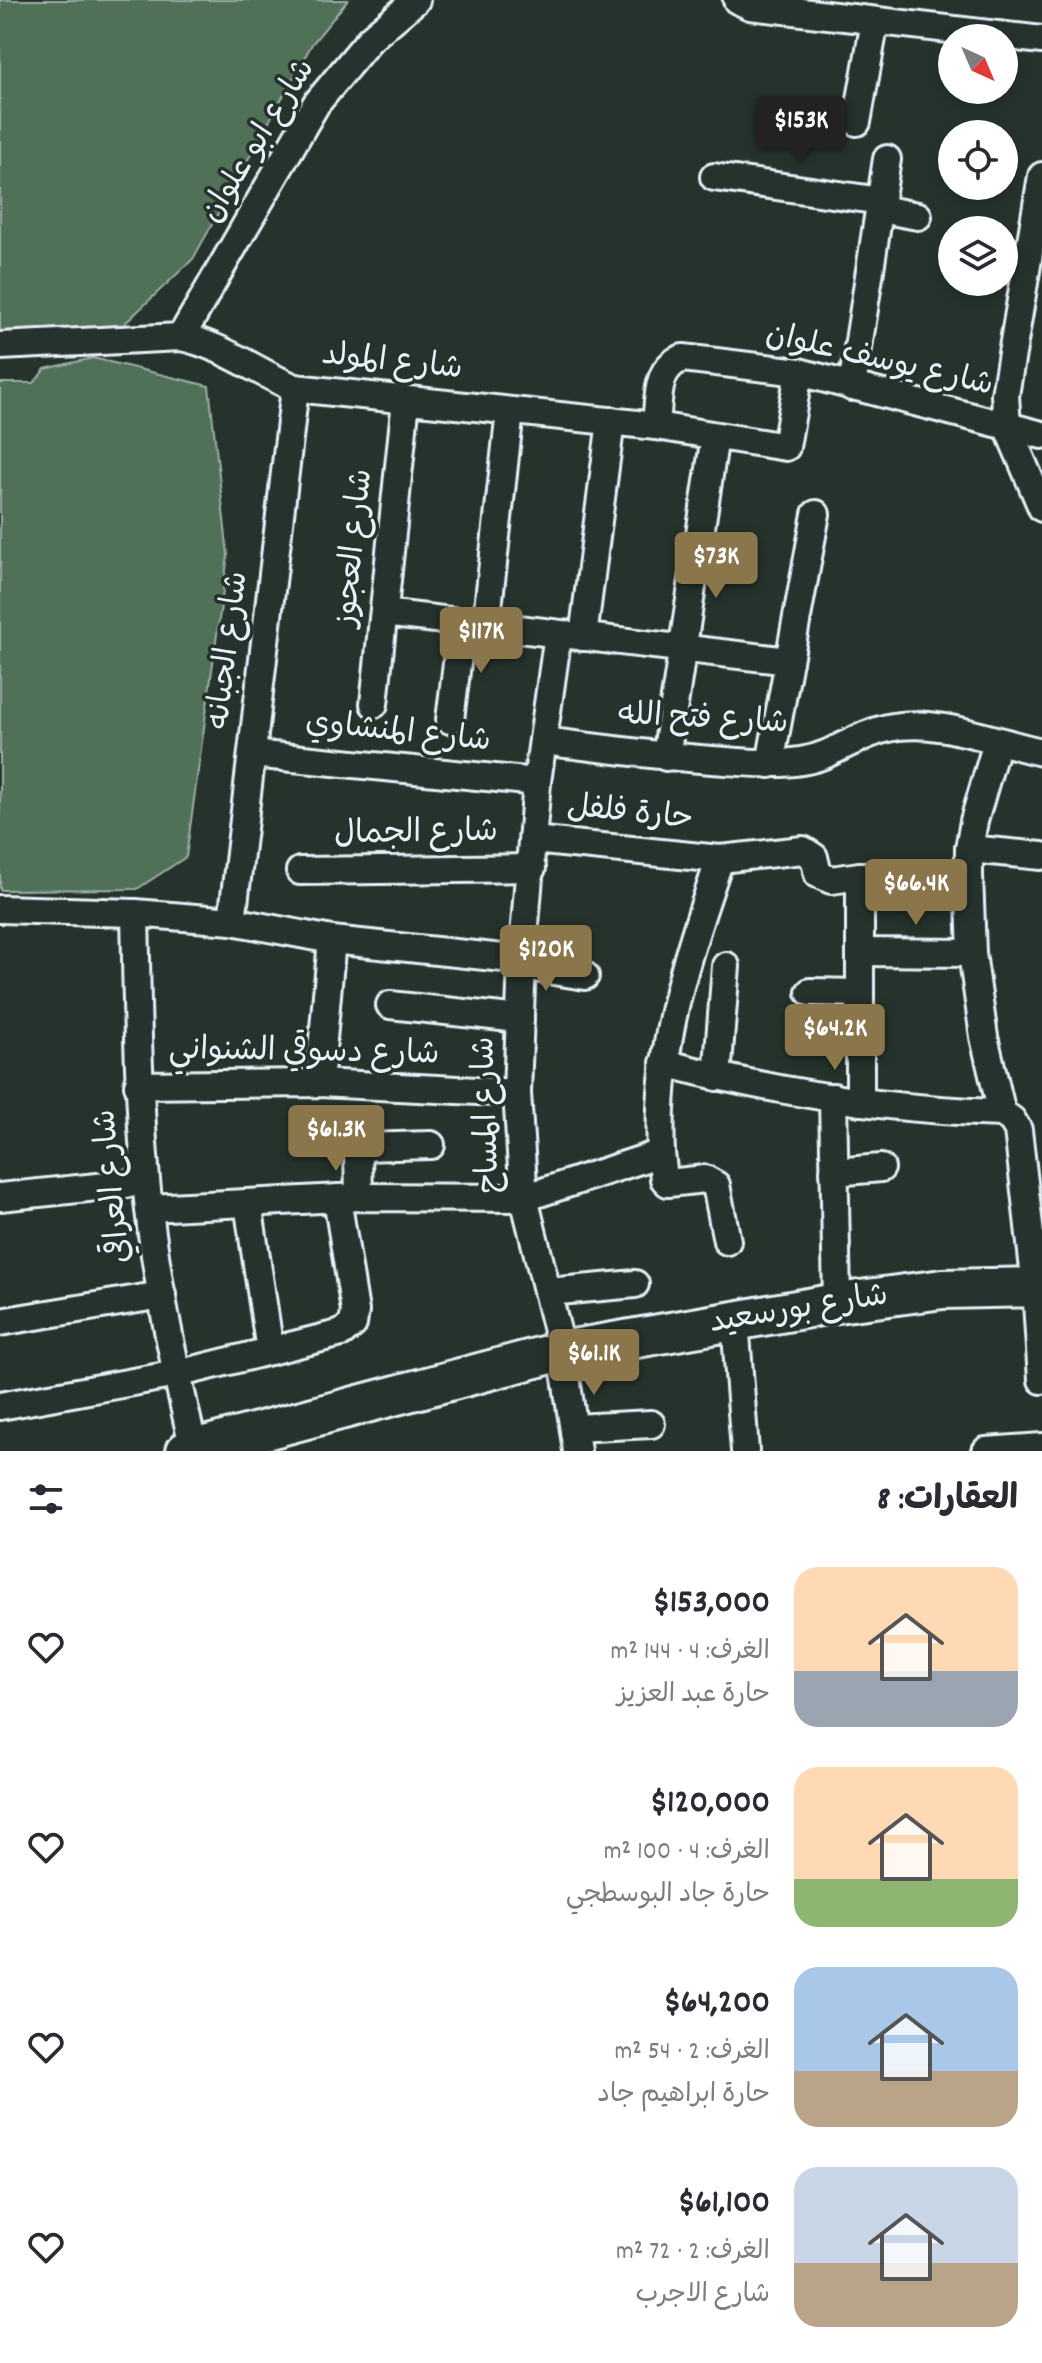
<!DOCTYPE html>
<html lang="ar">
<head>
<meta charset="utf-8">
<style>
	body { margin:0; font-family:Dekko,"Playpen Sans Arabic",sans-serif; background:#f2f2f3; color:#2b2b33; direction:rtl; height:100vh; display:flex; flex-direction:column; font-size:30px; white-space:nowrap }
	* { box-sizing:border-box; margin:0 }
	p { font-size:26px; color:#7c7c81 }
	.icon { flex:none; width:44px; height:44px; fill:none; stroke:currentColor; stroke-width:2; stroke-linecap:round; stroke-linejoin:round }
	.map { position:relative; height:1451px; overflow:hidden; direction:ltr }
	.sheet { display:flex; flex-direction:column; background:#fff; flex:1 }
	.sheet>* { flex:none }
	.needle { width:52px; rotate:136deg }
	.buttons { position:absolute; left:938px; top:24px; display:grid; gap:16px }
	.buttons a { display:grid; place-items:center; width:80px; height:80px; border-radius:50%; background:#fff; box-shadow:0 4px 12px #0003; font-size:40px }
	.price { position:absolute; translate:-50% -68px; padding:0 18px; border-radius:8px; background:#8a764a; color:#fff; font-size:26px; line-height:52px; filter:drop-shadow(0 2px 4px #0008) }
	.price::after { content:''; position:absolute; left:50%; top:48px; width:24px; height:18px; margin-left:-12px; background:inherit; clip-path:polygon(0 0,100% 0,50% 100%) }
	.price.current { background:#222; color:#fff }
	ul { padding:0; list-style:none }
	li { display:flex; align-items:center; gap:24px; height:200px; padding:0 24px }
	li span { display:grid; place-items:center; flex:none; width:224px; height:160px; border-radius:24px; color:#555 }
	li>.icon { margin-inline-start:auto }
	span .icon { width:96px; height:96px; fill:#fffc; stroke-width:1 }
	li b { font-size:34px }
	h2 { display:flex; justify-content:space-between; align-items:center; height:96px; padding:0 24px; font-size:34px }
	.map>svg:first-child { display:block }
	.green { fill:#517058; stroke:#9cb0a8; stroke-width:2 }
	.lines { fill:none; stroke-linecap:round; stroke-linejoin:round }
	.street-casing { stroke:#e8f1f8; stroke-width:32 }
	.secondary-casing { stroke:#e8f1f8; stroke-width:44 }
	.street { stroke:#26332d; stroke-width:26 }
	.secondary { stroke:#26332d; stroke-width:38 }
	.labels { text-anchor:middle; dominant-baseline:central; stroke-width:7; stroke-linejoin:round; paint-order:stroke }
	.street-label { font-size:32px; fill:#e8f1f8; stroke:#26332d }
</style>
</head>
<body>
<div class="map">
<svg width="1042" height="1451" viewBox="0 0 1042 1451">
	<rect width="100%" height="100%" fill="#26332d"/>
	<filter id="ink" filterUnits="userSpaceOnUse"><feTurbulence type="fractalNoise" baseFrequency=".0125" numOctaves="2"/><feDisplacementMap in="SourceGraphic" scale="16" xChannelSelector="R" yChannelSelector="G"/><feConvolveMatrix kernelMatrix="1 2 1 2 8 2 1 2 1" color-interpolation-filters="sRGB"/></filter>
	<g filter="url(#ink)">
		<!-- green -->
		<g class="green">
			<polygon points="0,0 348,0 312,44 193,259 119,329 0,331"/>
			<polygon points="93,358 209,386 228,555 186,857 137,889 0,890 0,383 34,383 45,369"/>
		</g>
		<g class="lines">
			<defs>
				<g id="street">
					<polyline points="737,0 750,6 1042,40"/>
					<polyline points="857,122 875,21"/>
					<polyline points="1042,176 1005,395 1007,426 1042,508"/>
					<polyline points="714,177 881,201"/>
					<polyline points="880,209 918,216"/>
					<polyline points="181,337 316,104 370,39 416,0"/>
					<path d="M0 346 181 337C222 345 257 372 295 388L656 426 786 447 799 372"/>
					<polyline points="852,387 887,159"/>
					<path d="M656 426C659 401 655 367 683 358L799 372 1042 435"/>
					<polyline points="384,613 789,661"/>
					<polyline points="486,626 510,411"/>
					<polyline points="558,634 537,782 522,960 517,1093 524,1198 562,1351 577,1451"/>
					<polyline points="583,637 611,421"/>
					<polyline points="374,704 406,400"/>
					<polyline points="450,720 462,623"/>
					<path d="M543 741C599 748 656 756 712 760 732 761 753 764 773 763 791 763 810 761 826 754 847 745 865 733 888 728 938 717 993 742 1042 752"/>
					<polyline points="997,742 974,821 969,849 969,875 972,953 984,1037 1002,1113 1012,1120 1018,1130 1036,1287 1042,1380"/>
					<polyline points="252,754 537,782"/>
					<polyline points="666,757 715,436"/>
					<polyline points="770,764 816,514"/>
					<polyline points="533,840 720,859 803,850 814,857 818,874 831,880 860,876 969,875"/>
					<polyline points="969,849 1042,856"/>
					<polyline points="300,871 532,868"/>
					<polyline points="860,876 860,1102"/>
					<polyline points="0,909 135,913 232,921 332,940 522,960"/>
					<path d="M135 913C137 1002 138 1091 146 1180 154 1271 173 1360 194 1449"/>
					<polyline points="232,921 295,388"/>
					<polyline points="860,952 972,953"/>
					<polyline points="522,966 585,976"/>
					<polyline points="810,992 860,993"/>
					<polyline points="390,1005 520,1019"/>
					<path d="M664 1063C775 1092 888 1110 1002 1113"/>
					<polyline points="717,1077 726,966"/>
					<polyline points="319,1083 332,940"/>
					<polyline points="138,1085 319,1083 517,1093"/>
					<polyline points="833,1097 837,1303"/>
					<path d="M661 1153C656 1047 686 958 720 859"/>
					<polyline points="834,1172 881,1168"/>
					<polyline points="0,1197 146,1182"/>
					<polyline points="359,1197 358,1152 361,1147 431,1145"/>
					<polyline points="248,1203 270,1351"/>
					<polyline points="149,1208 359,1197 524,1198 661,1153 664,1179 668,1183 705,1179 716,1185 727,1241"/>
					<polyline points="548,1292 635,1284"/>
					<polyline points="735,1321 745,1451"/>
					<polyline points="0,1322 162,1295"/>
					<polyline points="0,1406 177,1374 342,1333 353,1324 355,1311 337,1198"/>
					<polyline points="574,1428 651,1424"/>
					<polyline points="986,1451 1042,1447"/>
				</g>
				<polyline id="secondary" points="186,1451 562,1351 837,1303 943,1289 1042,1287"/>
			</defs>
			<!-- street casing -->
			<use href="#street" class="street-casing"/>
			<!-- secondary casing -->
			<use href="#secondary" class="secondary-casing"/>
			<!-- street -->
			<use href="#street" class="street"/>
			<!-- secondary -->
			<use href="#secondary" class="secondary"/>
		</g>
	</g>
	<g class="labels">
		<!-- street labels -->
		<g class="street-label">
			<text transform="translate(260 142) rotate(-58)">شارع ابو علوان</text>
			<text transform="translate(879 362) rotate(13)">شارع يوسف علوان</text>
			<text transform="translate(392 364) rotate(6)">شارع المولد</text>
			<text transform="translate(356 548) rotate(-84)">شارع العجوز</text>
			<text transform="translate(230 651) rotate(-83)">شارع الجبانه</text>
			<text transform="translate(703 721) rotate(3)">شارع فتح الله</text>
			<text transform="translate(398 734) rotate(6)">شارع المنشاوي</text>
			<text transform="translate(630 815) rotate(6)">حارة فلفل</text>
			<text transform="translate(416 835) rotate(-1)">شارع الجمال</text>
			<text transform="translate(304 1054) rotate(1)">شارع دسوقي الشنواني</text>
			<text transform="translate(489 1115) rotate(-92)">شارع المساح</text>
			<text transform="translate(115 1186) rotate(-96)">شارع العراقي</text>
			<text transform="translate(799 1311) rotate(-9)">شارع بورسعيد</text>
		</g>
	</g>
</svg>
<div class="buttons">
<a><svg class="needle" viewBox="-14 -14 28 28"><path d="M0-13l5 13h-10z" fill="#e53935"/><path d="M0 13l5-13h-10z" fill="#7c7c81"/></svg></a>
<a><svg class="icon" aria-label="locate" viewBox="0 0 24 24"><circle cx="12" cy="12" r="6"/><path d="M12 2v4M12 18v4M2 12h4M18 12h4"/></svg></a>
<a><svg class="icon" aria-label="layers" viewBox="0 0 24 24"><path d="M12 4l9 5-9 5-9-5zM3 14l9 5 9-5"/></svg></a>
</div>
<b class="price current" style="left:801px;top:164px">$153K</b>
<b class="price" style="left:716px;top:600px">$73K</b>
<b class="price" style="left:481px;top:675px">$117K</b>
<b class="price" style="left:916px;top:927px">$66.4K</b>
<b class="price" style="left:546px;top:993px">$120K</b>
<b class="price" style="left:835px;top:1072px">$64.2K</b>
<b class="price" style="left:336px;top:1173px">$61.3K</b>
<b class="price" style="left:594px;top:1397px">$61.1K</b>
</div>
<section class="sheet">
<h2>العقارات: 8<svg class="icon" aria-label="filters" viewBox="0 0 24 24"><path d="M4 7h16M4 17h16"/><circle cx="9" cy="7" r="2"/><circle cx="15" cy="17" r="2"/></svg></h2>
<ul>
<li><span style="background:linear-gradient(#ffd9b3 65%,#9aa5b1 0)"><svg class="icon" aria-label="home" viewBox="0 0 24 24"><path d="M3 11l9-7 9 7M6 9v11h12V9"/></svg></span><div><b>$153,000</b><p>الغرف: 4 · 144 m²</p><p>حارة عبد العزيز</p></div><svg class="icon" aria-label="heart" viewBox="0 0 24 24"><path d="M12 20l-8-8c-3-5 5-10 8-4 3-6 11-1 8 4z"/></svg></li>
<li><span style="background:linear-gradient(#ffd9b3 70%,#8fb573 0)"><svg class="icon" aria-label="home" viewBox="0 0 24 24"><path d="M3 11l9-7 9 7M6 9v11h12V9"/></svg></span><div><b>$120,000</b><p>الغرف: 4 · 100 m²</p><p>حارة جاد البوسطجي</p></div><svg class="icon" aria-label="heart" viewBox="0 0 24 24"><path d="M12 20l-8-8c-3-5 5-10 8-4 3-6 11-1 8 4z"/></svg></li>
<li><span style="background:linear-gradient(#a9c7e8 65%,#b9a48a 0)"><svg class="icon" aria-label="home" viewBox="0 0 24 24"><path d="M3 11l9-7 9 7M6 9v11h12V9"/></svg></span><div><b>$64,200</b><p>الغرف: 2 · 54 m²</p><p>حارة ابراهيم جاد</p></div><svg class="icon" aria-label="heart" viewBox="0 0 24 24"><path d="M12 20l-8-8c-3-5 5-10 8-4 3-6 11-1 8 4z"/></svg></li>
<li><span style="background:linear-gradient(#c9d6e8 60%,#b9a48a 0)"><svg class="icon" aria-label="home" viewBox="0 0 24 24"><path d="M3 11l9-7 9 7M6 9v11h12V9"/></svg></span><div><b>$61,100</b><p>الغرف: 2 · 72 m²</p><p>شارع الاجرب</p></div><svg class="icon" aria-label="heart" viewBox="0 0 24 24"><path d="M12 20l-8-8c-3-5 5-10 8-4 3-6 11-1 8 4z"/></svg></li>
</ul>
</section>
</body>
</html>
